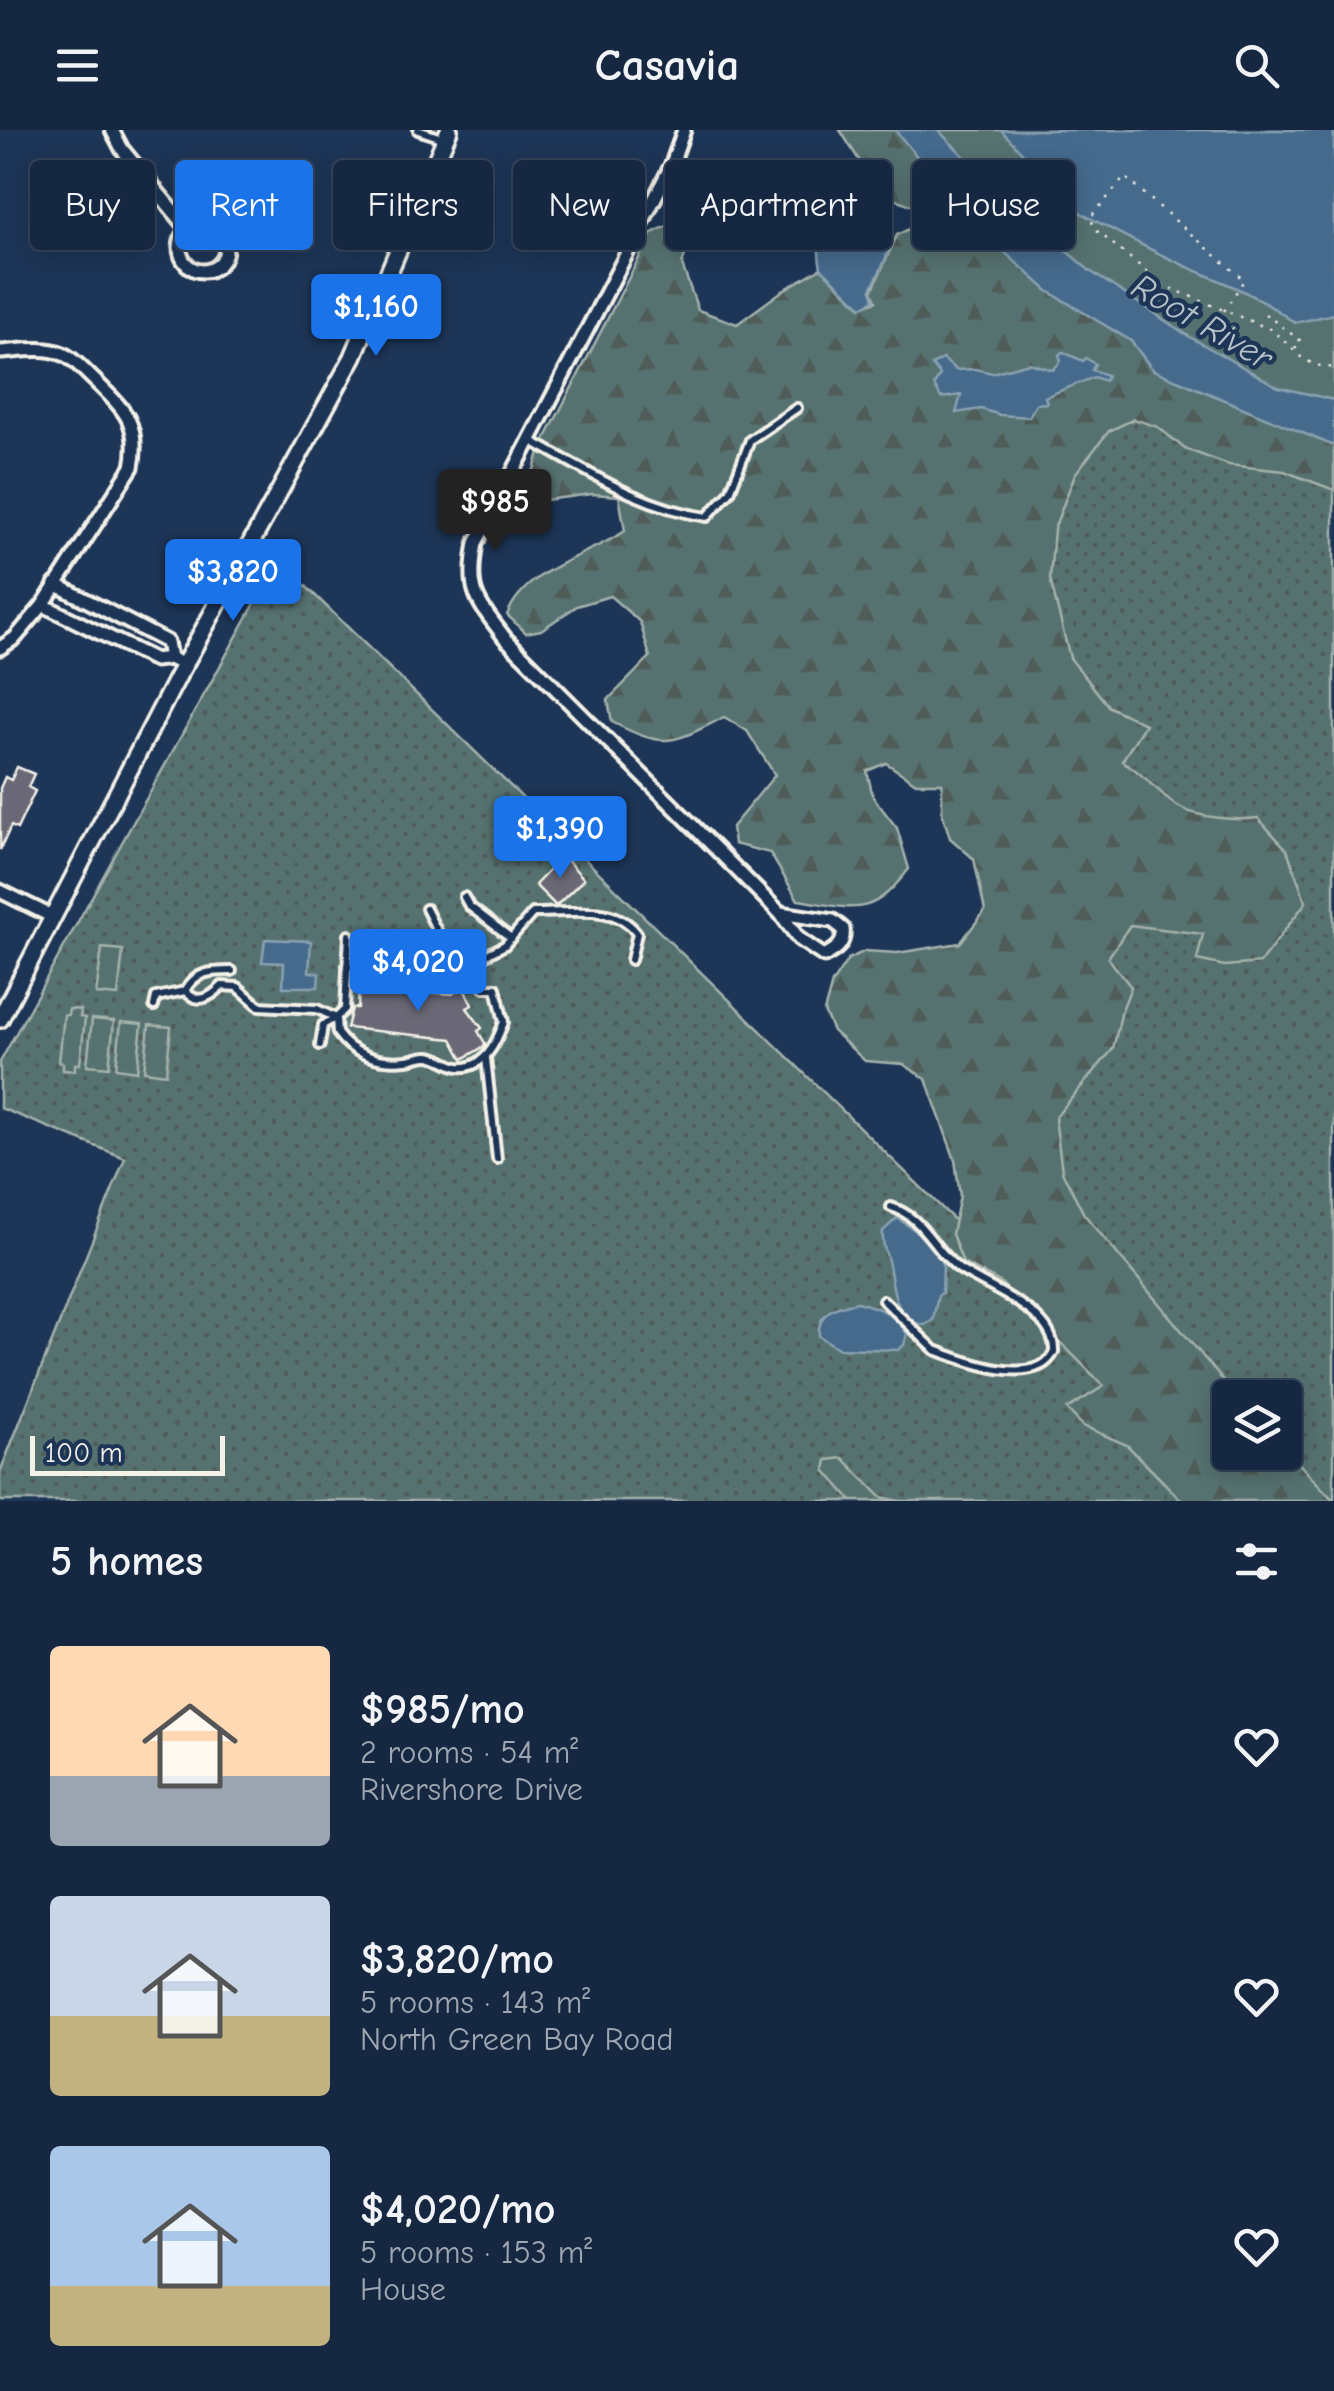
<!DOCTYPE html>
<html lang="en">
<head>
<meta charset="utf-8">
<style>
	body { margin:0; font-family:"Comic Neue",sans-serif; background:#1f3048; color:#f1f3f6; height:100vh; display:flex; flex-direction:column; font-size:38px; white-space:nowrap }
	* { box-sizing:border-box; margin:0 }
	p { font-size:32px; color:#9ea6b1 }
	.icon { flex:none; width:55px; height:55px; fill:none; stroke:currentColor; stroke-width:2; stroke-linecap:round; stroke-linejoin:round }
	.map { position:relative; height:1371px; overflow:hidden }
	.side { display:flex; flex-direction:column; background:#162841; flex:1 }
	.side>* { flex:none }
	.banner { position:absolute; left:30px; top:30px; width:1275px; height:90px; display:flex; gap:20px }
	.fabs { position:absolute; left:1212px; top:1250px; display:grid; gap:20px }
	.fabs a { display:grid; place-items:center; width:90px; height:90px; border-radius:10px; background:#162841; box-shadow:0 5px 25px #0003,0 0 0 2px #35445a; font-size:50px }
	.scale { position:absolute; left:30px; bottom:25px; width:195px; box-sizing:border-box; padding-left:10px; border:5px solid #f4f1e8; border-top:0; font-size:28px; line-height:35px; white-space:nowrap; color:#f4f1e8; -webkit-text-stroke:8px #1d3557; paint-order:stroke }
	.price { position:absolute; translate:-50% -85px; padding:0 22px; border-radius:10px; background:#1a73e8; color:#fff; font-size:32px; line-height:65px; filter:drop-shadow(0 2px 5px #0008) }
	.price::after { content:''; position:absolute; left:50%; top:60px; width:30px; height:22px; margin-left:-15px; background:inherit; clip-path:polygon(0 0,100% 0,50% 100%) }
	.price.current { background:#222; color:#fff }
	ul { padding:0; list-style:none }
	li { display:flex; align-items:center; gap:30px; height:250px; padding:0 50px }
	li span { display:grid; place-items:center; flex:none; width:280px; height:200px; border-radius:10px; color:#555 }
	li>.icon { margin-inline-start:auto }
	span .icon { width:120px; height:120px; fill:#fffc; stroke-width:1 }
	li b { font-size:42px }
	h2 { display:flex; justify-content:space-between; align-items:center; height:120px; padding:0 50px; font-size:42px }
	.chip { padding:0 35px; border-radius:10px; background:#162841; box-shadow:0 5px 25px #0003,0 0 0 2px #35445a; font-size:35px; line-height:90px }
	.chip.current { background:#1a73e8; color:#fff }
	header { display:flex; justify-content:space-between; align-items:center; height:130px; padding:0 50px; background:#162841; font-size:45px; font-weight:700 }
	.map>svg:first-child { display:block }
	.grass { fill:url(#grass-dots); stroke:#a5b2ac; stroke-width:2.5 }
	.forest { fill:url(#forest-firs); stroke:#a5b2ac; stroke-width:2.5 }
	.park { fill:#567270; stroke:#a5b2ac; stroke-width:2.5 }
	.water { fill:#446b8c; stroke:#8aa1b1; stroke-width:2.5 }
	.building { fill:#6b6776; stroke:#f4f1e8; stroke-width:2.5 }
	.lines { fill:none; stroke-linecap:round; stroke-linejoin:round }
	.service-casing { stroke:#f4f1e8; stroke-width:14 }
	.minor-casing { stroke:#f4f1e8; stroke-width:19 }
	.tertiary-casing { stroke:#f4f1e8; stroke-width:22 }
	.path { stroke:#f4f1e8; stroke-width:2.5; stroke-dasharray:2.5 8; stroke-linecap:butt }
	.service { stroke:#1d3557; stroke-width:6 }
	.minor { stroke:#1d3557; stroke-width:11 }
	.tertiary { stroke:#1d3557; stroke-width:15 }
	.labels { text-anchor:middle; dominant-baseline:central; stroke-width:9; stroke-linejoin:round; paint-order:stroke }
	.water-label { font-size:35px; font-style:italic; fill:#b6c2c8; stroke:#1d3557 }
</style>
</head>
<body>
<header><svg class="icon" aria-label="menu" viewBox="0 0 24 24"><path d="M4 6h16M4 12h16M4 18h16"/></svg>Casavia<svg class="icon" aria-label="search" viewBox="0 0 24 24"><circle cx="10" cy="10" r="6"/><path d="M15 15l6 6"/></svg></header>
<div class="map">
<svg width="1334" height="1371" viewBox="0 0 1334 1371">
	<defs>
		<pattern id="grass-dots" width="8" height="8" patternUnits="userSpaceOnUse" patternTransform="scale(2.5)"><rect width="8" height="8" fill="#567270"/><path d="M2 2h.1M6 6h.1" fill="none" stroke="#4f5b59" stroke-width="1.8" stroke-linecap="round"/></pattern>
		<pattern id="forest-firs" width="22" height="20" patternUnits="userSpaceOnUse" patternTransform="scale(2.5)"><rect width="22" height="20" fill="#567270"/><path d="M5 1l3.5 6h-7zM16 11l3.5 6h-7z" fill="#4f5b59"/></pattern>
	</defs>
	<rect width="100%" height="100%" fill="#1d3557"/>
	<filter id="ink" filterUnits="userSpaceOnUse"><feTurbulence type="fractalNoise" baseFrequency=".01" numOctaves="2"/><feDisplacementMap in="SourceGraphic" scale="20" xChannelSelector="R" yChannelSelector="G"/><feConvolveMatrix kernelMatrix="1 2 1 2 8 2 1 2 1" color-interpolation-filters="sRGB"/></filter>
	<g filter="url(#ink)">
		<!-- grass -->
		<g class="grass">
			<polygon points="1077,272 1334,306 1334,1371 1285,1322 1285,1268 1230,1268 1016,1056 1001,415"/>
			<polygon points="279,430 1242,1371 0,1371 0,1342 125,1028 0,978 0,932"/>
		</g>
		<!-- forest -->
		<g class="forest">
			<path d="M840 0H1001L1334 245V360L1284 341 1229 335 1185 319 1158 297 1134 289 1109 301 1075 344 1054 399 1050 449 1070 528 1109 577 1145 594 1122 631C1145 644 1160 665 1179 677 1198 688 1237 691 1258 688L1287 720 1306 772 1260 833 1225 836 1197 830 1203 804 1130 795 1108 828 1131 857 1122 880 1113 919 1055 988 1062 1041 1084 1084 1237 1267 1230 1268V1322H1285V1319L1334 1371H1182L1127 1315 1083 1296 1067 1279 1104 1256 1000 1152 963 1133 952 1104 960 1066 955 1030 926 949 903 934 865 931 833 901 824 882 832 853 848 829 865 821 897 823 960 813 985 781 974 729 950 708 942 682V653H916L886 633 867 641 873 667 897 698 909 739C870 789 856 779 798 770L770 723 734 714 732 697 775 645 747 601 724 587C673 613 666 620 612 592L608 570 650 527 640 492 610 466 577 476 541 500 526 503 507 485C525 439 587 426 625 401L619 366 592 364 538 371 530 353 540 319 652 103 698 82 682 135 698 180 737 194 785 159 821 138 861 177 876 171 872 161 897 105 936 85 890 67 862 35Z"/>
			<polygon points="843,1328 881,1367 900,1371 852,1371 825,1340 827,1330"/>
		</g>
		<!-- park -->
		<g class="park">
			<polygon points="916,0 1334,0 1334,306 1152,209"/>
			<polygon points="102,818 123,820 118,866 96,864"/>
			<polygon points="69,879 81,880 80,887 85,888 80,934 75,934 75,941 63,940 63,933 59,932 64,885 68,885"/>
			<polygon points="92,889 114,891 109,937 87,935"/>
			<polygon points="121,892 142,894 137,941 116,938"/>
			<polygon points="149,895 171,897 166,944 144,941"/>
		</g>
		<!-- water -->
		<g class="water">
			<polygon points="895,0 938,0 1020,82 1090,141 1190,207 1278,257 1334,270 1334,316 1153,240 1131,211 1048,161 971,92"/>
			<path d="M1001 0H1334V184L1295 193C1262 168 1235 157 1197 141 1161 126 1125 106 1090 88L1076 80Z"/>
			<path d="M836 85C909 79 896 111 871 159L874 170 862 177 821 138C817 120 817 94 836 85Z"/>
			<polygon points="1063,222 1083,231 1086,228 1095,234 1092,240 1107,245 1105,251 1094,247 1045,267 1047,273 1036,274 1029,287 1000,285 981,279 956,283 961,265 941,268 934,255 940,245 932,235 943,229 956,240 975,239 992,243 1029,233 1053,240 1061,231 1059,225"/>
			<polygon points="265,809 311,811 309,842 319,843 318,857 283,857 284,833 262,832"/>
			<path d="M897 1088 916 1101 937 1122 943 1136 942 1163 938 1165 933 1190 925 1195C897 1193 893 1161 890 1140 888 1126 881 1115 883 1101Z"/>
			<path d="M857 1172C880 1178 895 1183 907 1204L904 1215 898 1220 838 1218 819 1206C817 1181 837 1176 857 1172Z"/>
		</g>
		<!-- building -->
		<g class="building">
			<polygon points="17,637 34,644 28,657 35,661 17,699 11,696 0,720 0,658 5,647 11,650"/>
			<polygon points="563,726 584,749 556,776 535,755"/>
			<polygon points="382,846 403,849 402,860 452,864 463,857 472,875 467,878 482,898 478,901 486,915 463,929 452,909 347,898 352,878 358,878 359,856 376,857"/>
		</g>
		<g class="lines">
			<defs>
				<g id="service">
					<polyline points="418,0 445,9"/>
					<path d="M530 310C587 341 642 378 707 387L730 362 750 310 797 278"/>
					<polyline points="464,767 469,776 511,808"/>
					<path d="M349 805 345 879 336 888 337 903C352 925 380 933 406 930 413 930 422 925 429 926 446 928 454 943 473 935 491 927 497 909 504 892L496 858H484L465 836 448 831"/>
					<polyline points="347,836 447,846 447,820 426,779"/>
					<path d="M465 836 505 815 533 783C569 784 614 772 637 803L631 830"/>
					<path d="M185 861C198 875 210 868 222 856L238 857 259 876 317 879 336 888"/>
					<path d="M154 876 156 867 185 861C196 841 211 841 232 841"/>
					<polyline points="320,915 323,895 335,888"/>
					<polyline points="486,928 497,1029"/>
					<path d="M883 1170 935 1220C964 1231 1036 1259 1054 1222 1056 1181 985 1157 959 1139 933 1120 924 1087 891 1077"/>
				</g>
				<g id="minor">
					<polyline points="112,0 122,19 189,100"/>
					<path d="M684 0 672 34 626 125 476 413C467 463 476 469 505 508L780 783 799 809 824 826C836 820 845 814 843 799L833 791 780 783"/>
					<circle cx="203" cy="118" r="23"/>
					<path d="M0 222C19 221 45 216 63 224 75 229 84 241 93 249 123 278 141 293 132 337L43 475 15 508 0 518"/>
					<polyline points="55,454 167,512 170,528"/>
					<polyline points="43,475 155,530 170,528 184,535"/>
					<polyline points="0,761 53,787"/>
				</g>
				<polyline id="tertiary" points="0,889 178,546 353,227 449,0"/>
			</defs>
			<!-- service casing -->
			<use href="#service" class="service-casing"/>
			<!-- minor casing -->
			<use href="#minor" class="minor-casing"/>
			<!-- tertiary casing -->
			<use href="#tertiary" class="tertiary-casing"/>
			<!-- path -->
			<g class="path">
				<polyline points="1224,181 1244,150 1125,47 1090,88 1097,101 1163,155 1272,200 1301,227 1315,235 1334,238"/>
				<polyline points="1265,184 1301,211 1295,219"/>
			</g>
			<!-- service -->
			<use href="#service" class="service"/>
			<!-- minor -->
			<use href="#minor" class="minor"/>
			<!-- tertiary -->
			<use href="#tertiary" class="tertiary"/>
		</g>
	</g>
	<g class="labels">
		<!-- water labels -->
		<g class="water-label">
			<text transform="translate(1202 192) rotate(30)">Root River</text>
		</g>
	</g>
</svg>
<div class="fabs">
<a><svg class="icon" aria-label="layers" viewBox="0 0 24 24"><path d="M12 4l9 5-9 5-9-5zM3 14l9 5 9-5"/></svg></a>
</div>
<div class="scale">100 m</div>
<b class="price" style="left:376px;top:229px">$1,160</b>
<b class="price current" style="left:495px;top:424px">$985</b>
<b class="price" style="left:233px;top:494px">$3,820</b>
<b class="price" style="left:560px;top:751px">$1,390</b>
<b class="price" style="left:418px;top:884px">$4,020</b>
<div class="banner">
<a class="chip">Buy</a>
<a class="chip current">Rent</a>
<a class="chip">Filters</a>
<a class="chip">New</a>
<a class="chip">Apartment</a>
<a class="chip">House</a>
</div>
</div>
<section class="side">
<h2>5 homes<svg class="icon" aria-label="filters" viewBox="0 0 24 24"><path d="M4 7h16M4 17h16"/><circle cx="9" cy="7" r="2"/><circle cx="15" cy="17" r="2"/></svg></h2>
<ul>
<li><span style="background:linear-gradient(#ffd9b3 65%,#9aa5b1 0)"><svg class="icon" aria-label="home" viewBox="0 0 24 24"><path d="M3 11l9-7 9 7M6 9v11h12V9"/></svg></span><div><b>$985/mo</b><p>2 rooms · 54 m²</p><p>Rivershore Drive</p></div><svg class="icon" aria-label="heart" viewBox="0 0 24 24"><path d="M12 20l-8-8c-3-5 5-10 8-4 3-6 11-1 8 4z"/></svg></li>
<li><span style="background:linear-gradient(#c9d6e8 60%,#c2b280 0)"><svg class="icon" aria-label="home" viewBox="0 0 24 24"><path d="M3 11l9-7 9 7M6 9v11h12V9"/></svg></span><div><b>$3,820/mo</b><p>5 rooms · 143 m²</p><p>North Green Bay Road</p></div><svg class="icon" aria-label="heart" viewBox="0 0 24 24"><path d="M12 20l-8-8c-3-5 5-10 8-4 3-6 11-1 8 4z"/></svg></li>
<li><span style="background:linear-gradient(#a9c7e8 70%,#c2b280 0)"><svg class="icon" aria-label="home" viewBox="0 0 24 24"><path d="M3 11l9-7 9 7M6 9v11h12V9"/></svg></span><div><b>$4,020/mo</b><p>5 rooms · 153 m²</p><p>House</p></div><svg class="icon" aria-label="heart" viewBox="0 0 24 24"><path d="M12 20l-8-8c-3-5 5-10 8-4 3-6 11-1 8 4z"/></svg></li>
</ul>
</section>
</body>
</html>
